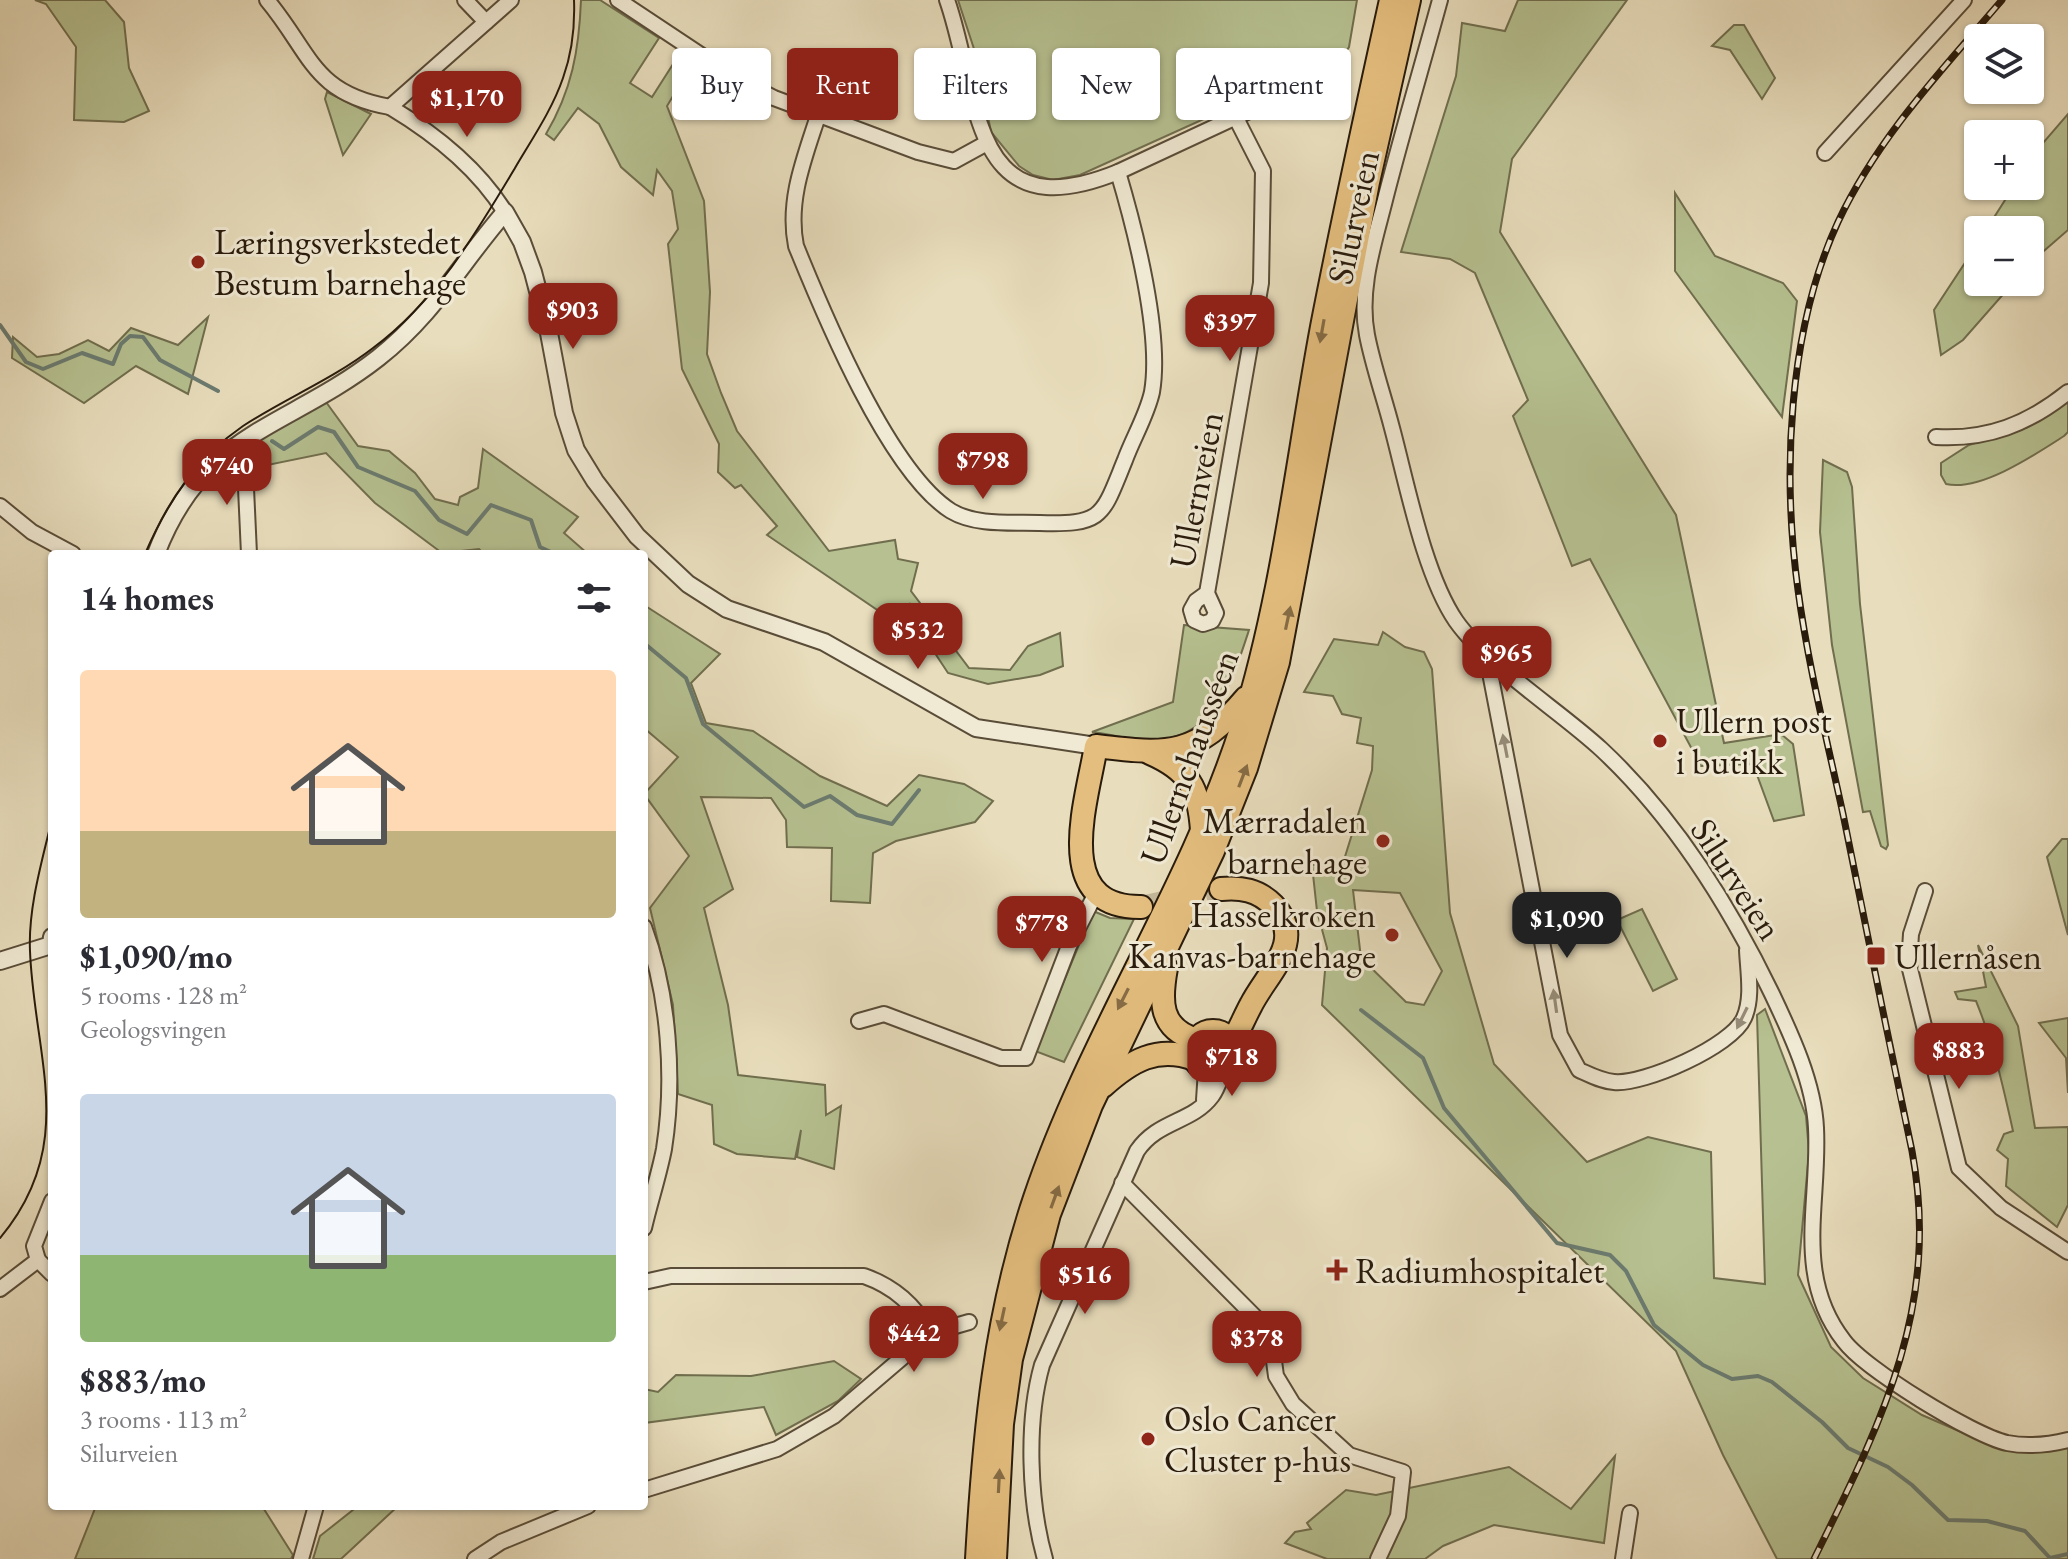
<!DOCTYPE html>
<html lang="en">
<head>
<meta charset="utf-8">
<style>
	body { margin:0; font-family:"EB Garamond",serif; background:#f2f2f3; color:#2b2b33; height:100vh; display:flex; flex-direction:column; font-size:30px; white-space:nowrap }
	* { box-sizing:border-box; margin:0 }
	p { font-size:26px; color:#7c7c81 }
	.icon { flex:none; width:44px; height:44px; fill:none; stroke:currentColor; stroke-width:2; stroke-linecap:round; stroke-linejoin:round }
	.map { position:relative; flex:1; overflow:hidden }
	.drawer { position:absolute; left:48px; top:550px; width:600px; height:960px; display:flex; flex-direction:column; background:#fff; border-radius:8px; box-shadow:0 2px 6px #0004 }
	.drawer>* { flex:none }
	.top-card { position:absolute; left:672px; top:48px; width:760px; height:72px; display:flex; gap:16px }
	.tools { position:absolute; left:1964px; top:24px; display:grid; gap:16px }
	.tools a { display:grid; place-items:center; width:80px; height:80px; border-radius:8px; background:#fff; box-shadow:0 2px 6px #0004; font-size:40px }
	.price { position:absolute; translate:-50% -68px; padding:0 18px; border-radius:16px; background:#8f2418; color:#fff; font-size:26px; line-height:52px; filter:drop-shadow(0 2px 4px #0008) }
	.price::after { content:''; position:absolute; left:50%; top:48px; width:24px; height:18px; margin-left:-12px; background:inherit; clip-path:polygon(0 0,100% 0,50% 100%) }
	.price.active { background:#222; color:#fff }
	ul { padding:0; list-style:none }
	li { display:grid; align-content:center; gap:16px; height:424px; padding:0 32px }
	li span { display:grid; place-items:center; height:248px; border-radius:8px; color:#555 }
	li>.icon { margin-inline-start:auto }
	span .icon { width:144px; height:144px; fill:#fffc; stroke-width:1 }
	li b { font-size:34px }
	h2 { display:flex; justify-content:space-between; align-items:center; height:96px; padding:0 32px; font-size:34px }
	.pill { padding:0 28px; border-radius:8px; background:#fff; box-shadow:0 2px 6px #0004; font-size:28px; line-height:72px }
	.pill.active { background:#8f2418; color:#fff }
	.map>svg:first-child { display:block }
	.green { fill:#b6c090; stroke:#706e4e; stroke-width:2; fill-rule:evenodd }
	.lines { fill:none; stroke-linecap:round; stroke-linejoin:round }
	.stream { stroke:#6b7b70; stroke-width:4 }
	.trunk-tunnel { stroke:#c2b699; stroke-width:22; stroke-dasharray:22 11; stroke-linecap:butt }
	.minor-casing { stroke:#594c38; stroke-width:18 }
	.tertiary-casing { stroke:#594c38; stroke-width:20 }
	.trunk-casing { stroke:#291b0c; stroke-width:26 }
	.minor { stroke:#f0e9d3; stroke-width:14 }
	.tertiary { stroke:#f0e9d3; stroke-width:16 }
	.trunk { stroke:#e4be7e; stroke-width:22 }
	.tram { stroke:#291b0c; stroke-width:2 }
	.rail-casing { stroke:#291b0c; stroke-width:7 }
	.rail { stroke:#f0e9d3; stroke-width:4; stroke-dasharray:12; stroke-linecap:butt }
	.oneway { fill:#866c45 }
	.oneway2 { fill:#968c79 }
	.poi-dot { fill:#8f2418; stroke:#f0e9d3; stroke-width:3 }
	.labels { text-anchor:middle; dominant-baseline:central; stroke-width:6; stroke-linejoin:round; paint-order:stroke }
	.street-label { font-size:36px; fill:#291b0c; stroke:#f0e9d3 }
	.poi-label { font-size:36px; fill:#291b0c; stroke:#f0e9d3; text-anchor:start }
</style>
</head>
<body>
<div class="map">
<svg width="2068" height="1559" viewBox="0 0 2068 1559">
	<rect width="100%" height="100%" fill="#e8ddbc"/>
	<filter id="stains"><feTurbulence type="fractalNoise" baseFrequency=".0025" numOctaves="4"/><feColorMatrix values="0 0 0 0 .2 0 0 0 0 .09 0 0 0 0 .02 0 0 0 .5 -.17"/></filter>
	<radialGradient id="worn" r=".72"><stop offset=".6" stop-color="#630" stop-opacity="0"/><stop offset="1" stop-color="#630" stop-opacity=".3"/></radialGradient>
	<!-- green -->
	<g class="green">
		<polygon points="35,0 105,0 124,22 129,68 149,111 124,122 74,120 76,47 46,4"/>
		<path d="M581 0H600L659 38 630 83 652 97 682 50 694 61 667 106 704 201 710 292 707 354 721 393 737 431 829 551 895 540 898 559 918 563 911 591 969 668 1010 670 1028 646 1060 633 1063 666 1040 675 988 684 948 673 927 641 931 628 910 604 898 624 767 535 777 526 741 485 735 488 718 472 719 444 682 369 668 244 678 229 672 191 657 170 653 195 621 167 599 124 578 108 554 140 546 134C572 90 579 50 581 0Z"/>
		<polygon points="958,0 1357,0 1349,47 1343,56 1080,175 1053,180 1033,175 1019,166 991,132 976,55"/>
		<polygon points="1518,0 1627,0 1512,159 1500,232 1676,515 1724,743 1781,734 1793,744 1804,815 1774,821 1753,764 1701,766 1590,559 1572,566 1513,416 1528,400 1475,273 1450,259 1401,252 1456,76 1462,23 1505,31"/>
		<polygon points="1734,25 1744,25 1775,78 1762,99 1730,50 1712,46"/>
		<polygon points="327,92 371,114 343,155 325,99"/>
		<polygon points="2068,114 2068,230 2030,263 2030,230 1986,230 2014,186 2030,186 2030,158"/>
		<polygon points="1675,193 1715,256 1783,283 1797,301 1782,417 1675,271"/>
		<polygon points="1978,243 1978,282 2014,282 1963,340 1941,355 1934,310"/>
		<polygon points="208,317 188,394 136,366 84,403 12,358 13,337 37,357 59,354 88,340 109,351 131,328 178,345"/>
		<path d="M2068 400V432L2064 436C2036 454 1980 492 1946 484L1941 475V463L1969 445 2028 427Z"/>
		<polygon points="326,402 358,446 389,451 415,473 435,499 458,505 460,497 478,488 483,449 578,517 564,533 588,554 484,554 479,549 442,553 375,503 326,453 258,467 248,454 256,441"/>
		<polygon points="1823,460 1847,472 1852,487 1860,604 1888,845 1886,849 1881,846 1870,811 1863,812 1832,645 1820,532"/>
		<polygon points="644,605 720,654 691,683 706,723 753,731 820,776 887,806 919,775 964,784 993,801 975,822 896,841 873,853 870,903 831,901 832,848 787,847 786,820 771,798 701,797 733,889 704,908 728,1005 738,1075 825,1085 826,1115 841,1106 834,1169 797,1157 801,1130 795,1159 737,1154 714,1144 712,1105 678,1094 673,1005 650,908 689,856 644,794 678,757 644,728"/>
		<path d="M1184 625 1249 630C1232 682 1214 742 1148 740 1129 740 1110 734 1092 732L1173 702Z"/>
		<path d="M1383 632 1405 647 1424 652 1432 669 1450 913 1494 1064 1587 1162 1648 1137 1711 1152 1714 1278 1765 1284 1757 1015 1765 1009 1806 1116 1809 1152 1798 1275 1831 1347 1863 1378 1922 1415 1991 1445 2041 1452 2068 1446V1559H1777L1723 1455 1676 1351 1322 1005 1327 948 1317 911 1312 865 1343 863 1372 770 1373 746 1357 743 1361 718 1342 714 1333 696 1304 692 1334 639 1378 645ZM1353 890 1400 893 1442 971 1424 1005 1406 1002 1361 958Z"/>
		<polygon points="2062,839 2068,839 2068,935 2047,857"/>
		<polygon points="1642,909 1677,979 1653,991 1617,920"/>
		<polygon points="1093,911 1110,918 1134,919 1064,1062 1035,1051"/>
		<path d="M1978 945 2018 1026 2035 1128 2068 1127V1205L2057 1227 2006 1186 2008 1159 1997 1150 2004 1134 2013 1131C2003 1086 1994 1045 1976 1001L1958 999 1955 992 1986 987Z"/>
		<polygon points="2068,1018 2068,1093 2066,1058 2039,1023"/>
		<polygon points="834,1361 861,1379 838,1401 776,1435 764,1407 644,1423 644,1389 658,1392 676,1375 751,1376"/>
		<polygon points="1615,1456 1604,1543 1494,1525 1443,1546 1425,1559 1327,1559 1285,1543 1295,1532 1311,1529 1307,1523 1346,1490 1376,1495 1509,1467 1571,1509"/>
		<polygon points="96,1506 262,1506 293,1555 291,1559 75,1559"/>
		<polygon points="358,1506 398,1506 341,1559 313,1559 320,1536"/>
	</g>
	<g class="lines">
		<!-- stream -->
		<g class="stream">
			<polyline points="0,325 26,362 43,369 82,353 113,364 121,344 130,336 143,337 160,360 218,391"/>
			<polyline points="272,441 284,449 318,427 334,432 358,467 415,491 439,520 467,534 491,505 531,520 540,547 555,554"/>
			<polyline points="644,643 686,678 703,724 804,807 830,796 857,815 892,824 919,790"/>
			<polyline points="1361,1010 1423,1058 1444,1108 1557,1243 1610,1255 1626,1271 1654,1325 1703,1365 1732,1379 1758,1376 1772,1382 1822,1422 1848,1448 1888,1467 1912,1485 1948,1520 1987,1521 2025,1531 2050,1558 2068,1554"/>
		</g>
		<!-- trunk-tunnel -->
		<polyline class="trunk-tunnel" points="1141,907 1221,889"/>
		<defs>
			<g id="minor">
				<path d="M267 0C312 54 312 93 390 107L511 0"/>
				<polyline points="465,0 486,22"/>
				<polyline points="618,0 737,79 774,98 918,152 954,161 985,144"/>
				<path d="M947 0C981 97 968 233 1118 172L1339 69"/>
				<path d="M1440 0C1422 66 1403 130 1386 196 1375 241 1358 288 1367 335 1373 366 1384 397 1392 428 1407 484 1424 574 1456 621 1487 665 1560 711 1601 749 1673 816 1730 907 1772 994 1791 1034 1814 1083 1816 1128 1820 1203 1793 1276 1844 1341 1865 1369 1972 1435 2007 1443 2028 1447 2048 1445 2068 1440"/>
				<path d="M390 107C435 134 477 167 505 212"/>
				<path d="M818 116C804 159 787 201 796 246 824 315 889 472 951 511 976 526 1012 522 1040 523 1104 525 1102 516 1125 460 1133 438 1147 415 1152 392 1162 334 1135 229 1118 172"/>
				<polyline points="1825,153 1964,0"/>
				<path d="M1936 437C1988 440 2028 424 2068 392"/>
				<polyline points="229,449 245,466 249,554"/>
				<polyline points="0,506 32,532 73,554"/>
				<polyline points="1207,593 1196,601 1191,610 1194,620 1203,624 1212,621 1216,613 1207,593 1261,283 1263,171 1236,118"/>
				<path d="M1486 652 1560 1035 1579 1070C1590 1075 1601 1081 1614 1082 1644 1085 1732 1046 1744 1018 1753 998 1748 972 1747 950"/>
				<polyline points="1925,891 1911,934 1909,965 1959,1168 2001,1208 2068,1252"/>
				<path d="M644 927C669 994 675 1079 664 1149 659 1175 650 1202 644 1228"/>
				<polyline points="859,1021 884,1014 1001,1058 1026,1058 1069,946 1096,893"/>
				<polyline points="1204,1100 1206,1070"/>
				<polyline points="1122,1183 1260,1322 1272,1346 1276,1376 1293,1404 1349,1455 1403,1472 1398,1516 1378,1559"/>
				<polyline points="38,1260 52,1274"/>
				<path d="M644 1282 671 1276H864C895 1287 914 1305 931 1333"/>
				<polyline points="0,1289 38,1260 34,1246 52,1201"/>
				<polyline points="644,1490 777,1449 834,1416 931,1333 969,1322"/>
				<polyline points="301,1559 316,1506"/>
				<polyline points="475,1559 501,1542 588,1506"/>
				<path d="M1045 1559C1029 1502 1026 1422 1042 1365L1137 1151C1158 1120 1192 1123 1212 1096 1218 1088 1221 1076 1225 1067"/>
				<polyline points="1623,1559 1630,1513"/>
			</g>
			<g id="tertiary">
				<path d="M156 554C203 430 287 429 378 358 434 314 460 264 505 212L522 242 533 272 549 333 564 413 576 450 595 481 637 536 688 584 727 609 824 642 976 728 1096 746"/>
				<polyline points="0,961 51,945 52,937"/>
			</g>
			<g id="trunk">
				<path d="M1150 753C1189 770 1199 788 1202 830"/>
				<path d="M1221 889C1241 887 1258 890 1273 905 1307 941 1267 973 1251 1005 1244 1018 1239 1031 1231 1044"/>
				<path d="M1141 907C1050 908 1087 801 1096 746 1169 755 1196 757 1246 698"/>
				<path d="M1166 968C1160 1001 1159 1029 1197 1040"/>
				<circle cx="1213" cy="1051" r="20"/>
				<path d="M1103 1086C1131 1061 1157 1045 1195 1059"/>
				<path d="M977 1559C984 1435 995 1316 1035 1198 1090 1035 1189 891 1242 727 1283 597 1297 461 1322 327 1343 218 1367 109 1391 0"/>
				<polyline points="995,1559 1002,1424 1011,1359 1049,1214 1091,1105 1213,851 1246,768 1278,662 1368,182 1409,0"/>
			</g>
		</defs>
		<!-- minor casing -->
		<use href="#minor" class="minor-casing"/>
		<!-- tertiary casing -->
		<use href="#tertiary" class="tertiary-casing"/>
		<!-- trunk casing -->
		<use href="#trunk" class="trunk-casing"/>
		<!-- minor -->
		<use href="#minor" class="minor"/>
		<!-- tertiary -->
		<use href="#tertiary" class="tertiary"/>
		<!-- trunk -->
		<use href="#trunk" class="trunk"/>
		<!-- tram -->
		<g class="tram">
			<path d="M145 554C167 503 196 458 243 426 286 398 333 379 373 348 436 301 475 235 515 168 532 139 552 110 563 78 572 53 575 26 574 0"/>
			<path d="M0 1238C79 1144 34 1057 30 951 28 908 42 861 52 819"/>
		</g>
		<defs>
			<path id="rail" d="M1814 1559C1881 1423 1941 1307 1912 1151 1888 1039 1866 926 1843 814 1827 740 1808 665 1798 590 1782 473 1788 330 1838 222 1878 137 1942 70 2002 0"/>
		</defs>
		<!-- rail casing -->
		<use href="#rail" class="rail-casing"/>
		<!-- rail -->
		<use href="#rail" class="rail"/>
	</g>
	<!-- one-way arrows -->
	<defs><path id="oneway-solid" d="M-6-.8H1V-3.2L6.5 0L1 3.2V.8H-6Z" transform="scale(2)"/></defs>
	<g class="oneway">
		<use href="#oneway-solid" transform="translate(1322 331) rotate(100)"/>
		<use href="#oneway-solid" transform="translate(1288 618) rotate(-78)"/>
		<use href="#oneway-solid" transform="translate(1243 776) rotate(-69)"/>
		<use href="#oneway-solid" transform="translate(1123 999) rotate(117)"/>
		<use href="#oneway-solid" transform="translate(1055 1197) rotate(-70)"/>
		<use href="#oneway-solid" transform="translate(1002 1319) rotate(102)"/>
		<use href="#oneway-solid" transform="translate(999 1481) rotate(-87)"/>
	</g>
	<g class="oneway2">
		<use href="#oneway-solid" transform="translate(1505 746) rotate(-101)"/>
		<use href="#oneway-solid" transform="translate(1555 1001) rotate(-98)"/>
		<use href="#oneway-solid" transform="translate(1742 1018) rotate(116)"/>
	</g>
	<!-- markers -->
	<g class="poi-dot">
		<circle cx="198" cy="262" r="8"/>
		<circle cx="1660" cy="741" r="8"/>
		<circle cx="1383" cy="841" r="8"/>
		<circle cx="1392" cy="935" r="8"/>
		<rect x="1866" y="946" width="20" height="20" rx="4"/>
		<path d="M1333 1258h8v8h8v8h-8v8h-8v-8h-8v-8h8z"/>
		<circle cx="1148" cy="1439" r="8"/>
	</g>
	<g class="labels">
		<!-- street labels -->
		<g class="street-label">
			<text transform="translate(1353 217) rotate(-78)">Silurveien</text>
			<text transform="translate(1196 490) rotate(-79)">Ullernveien</text>
			<text transform="translate(1189 757) rotate(-70)">Ullernchausséen</text>
			<text transform="translate(1737 879) rotate(57)">Silurveien</text>
		</g>
		<!-- poi labels -->
		<g class="poi-label">
			<text x="214" y="241">Læringsverkstedet<tspan x="214" dy="41">Bestum barnehage</tspan></text>
			<text x="1676" y="720">Ullern post<tspan x="1676" dy="41">i butikk</tspan></text>
			<text x="1367" y="820" text-anchor="end">Mærradalen<tspan x="1367" dy="41">barnehage</tspan></text>
			<text x="1376" y="914" text-anchor="end">Hasselkroken<tspan x="1376" dy="41">Kanvas-barnehage</tspan></text>
			<text x="1894" y="956">Ullernåsen</text>
			<text x="1355" y="1270">Radiumhospitalet</text>
			<text x="1164" y="1418">Oslo Cancer<tspan x="1164" dy="41">Cluster p-hus</tspan></text>
		</g>
	</g>
	<rect width="100%" height="100%" filter="url(#stains)"/>
	<rect width="100%" height="100%" fill="url(#worn)"/>
</svg>
<div class="tools">
<a><svg class="icon" aria-label="layers" viewBox="0 0 24 24"><path d="M12 4l9 5-9 5-9-5zM3 14l9 5 9-5"/></svg></a>
<a>+</a>
<a>−</a>
</div>
<b class="price" style="left:467px;top:139px">$1,170</b>
<b class="price" style="left:573px;top:351px">$903</b>
<b class="price" style="left:1230px;top:363px">$397</b>
<b class="price" style="left:983px;top:501px">$798</b>
<b class="price" style="left:227px;top:507px">$740</b>
<b class="price" style="left:918px;top:671px">$532</b>
<b class="price" style="left:1507px;top:694px">$965</b>
<b class="price active" style="left:1567px;top:960px">$1,090</b>
<b class="price" style="left:1042px;top:964px">$778</b>
<b class="price" style="left:1959px;top:1091px">$883</b>
<b class="price" style="left:1232px;top:1098px">$718</b>
<b class="price" style="left:1085px;top:1316px">$516</b>
<b class="price" style="left:914px;top:1374px">$442</b>
<b class="price" style="left:1257px;top:1379px">$378</b>
<div class="top-card">
<a class="pill">Buy</a>
<a class="pill active">Rent</a>
<a class="pill">Filters</a>
<a class="pill">New</a>
<a class="pill">Apartment</a>
</div>
<section class="drawer">
<h2>14 homes<svg class="icon" aria-label="filters" viewBox="0 0 24 24"><path d="M4 7h16M4 17h16"/><circle cx="9" cy="7" r="2"/><circle cx="15" cy="17" r="2"/></svg></h2>
<ul>
<li><span style="background:linear-gradient(#ffd9b3 65%,#c2b280 0)"><svg class="icon" aria-label="home" viewBox="0 0 24 24"><path d="M3 11l9-7 9 7M6 9v11h12V9"/></svg></span><div><b>$1,090/mo</b><p>5 rooms · 128 m²</p><p>Geologsvingen</p></div></li>
<li><span style="background:linear-gradient(#c9d6e8 65%,#8fb573 0)"><svg class="icon" aria-label="home" viewBox="0 0 24 24"><path d="M3 11l9-7 9 7M6 9v11h12V9"/></svg></span><div><b>$883/mo</b><p>3 rooms · 113 m²</p><p>Silurveien</p></div></li>
</ul>
</section>
</div>
</body>
</html>
